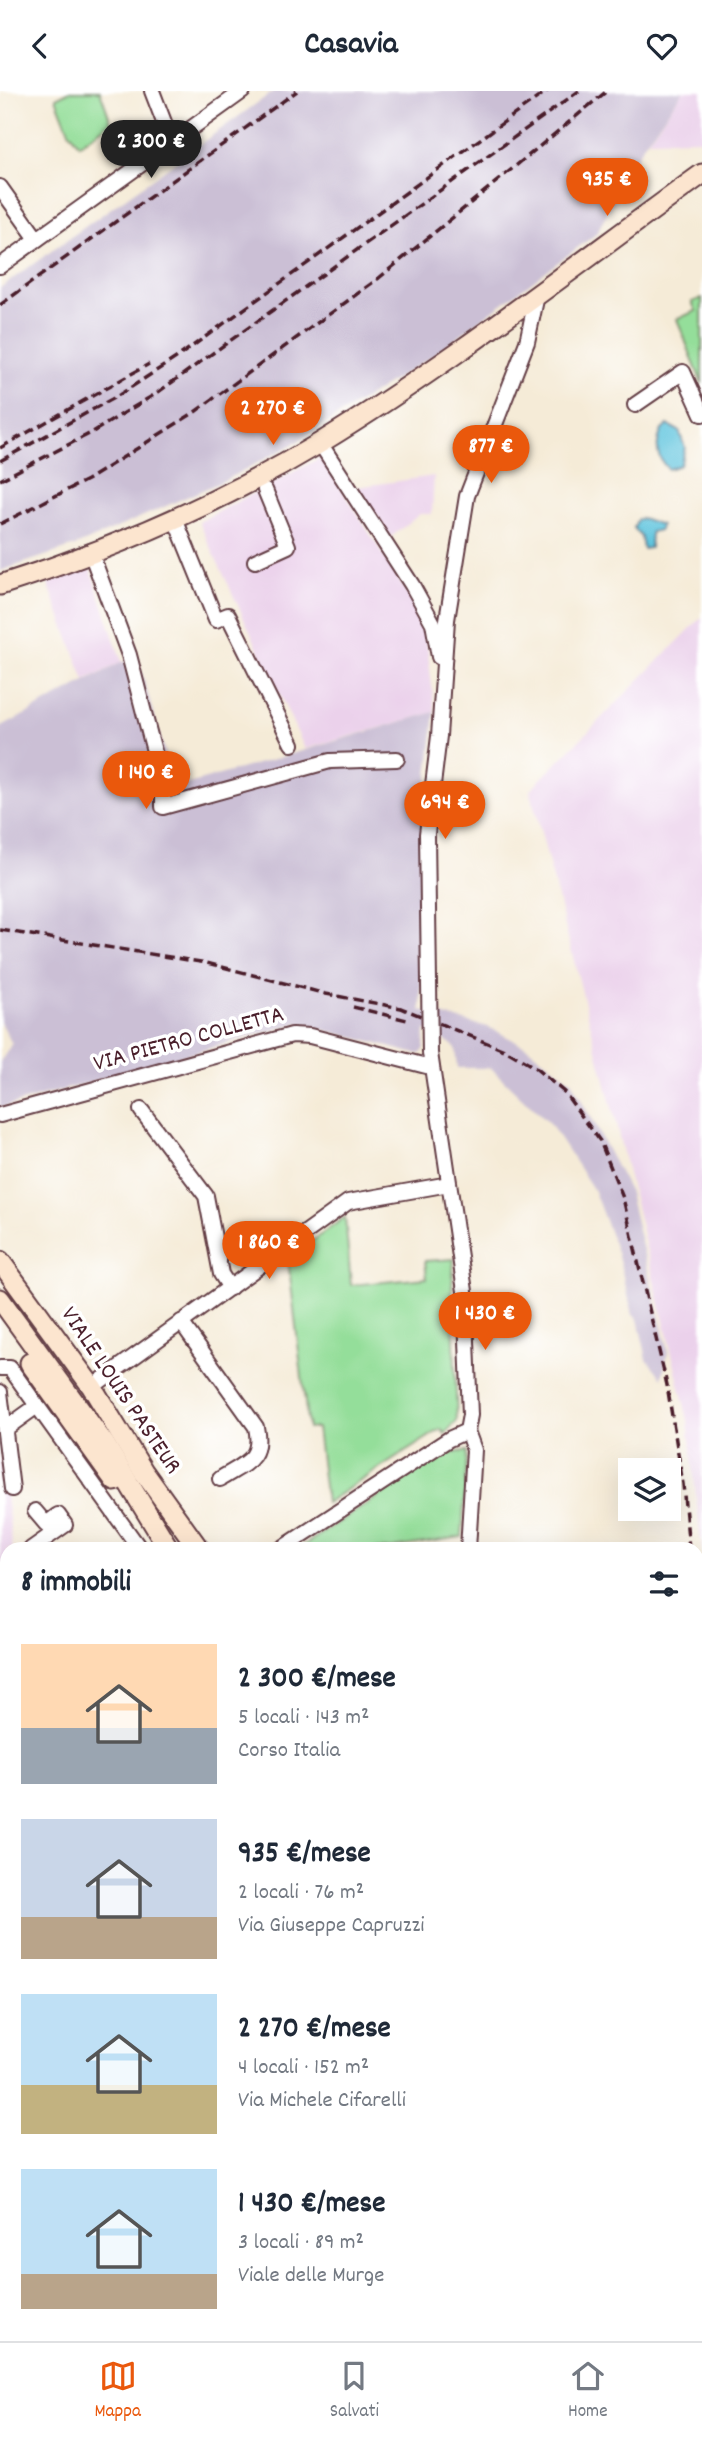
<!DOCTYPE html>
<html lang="it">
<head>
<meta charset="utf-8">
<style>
	body { margin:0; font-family:Dekko,sans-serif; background:#f6f6f7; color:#1f2937; height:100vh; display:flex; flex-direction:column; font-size:26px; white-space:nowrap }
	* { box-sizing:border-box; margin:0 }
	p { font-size:23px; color:#747a83 }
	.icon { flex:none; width:38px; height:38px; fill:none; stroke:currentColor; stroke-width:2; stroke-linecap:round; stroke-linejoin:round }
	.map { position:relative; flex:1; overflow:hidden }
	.side { position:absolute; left:0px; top:1451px; width:704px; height:800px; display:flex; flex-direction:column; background:#fff; border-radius:21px 21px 0 0; box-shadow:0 7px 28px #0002 }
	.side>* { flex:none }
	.tools { position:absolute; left:618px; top:1367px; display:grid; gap:14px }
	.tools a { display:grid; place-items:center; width:63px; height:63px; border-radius:0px; background:#fff; box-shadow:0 7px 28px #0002; font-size:35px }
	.price { position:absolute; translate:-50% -60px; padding:0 16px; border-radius:24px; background:#ea580c; color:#fff; font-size:23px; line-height:46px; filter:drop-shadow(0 2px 4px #0008) }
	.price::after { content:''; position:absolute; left:50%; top:42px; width:21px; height:16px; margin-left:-10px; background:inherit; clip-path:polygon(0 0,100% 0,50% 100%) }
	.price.on { background:#222; color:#fff }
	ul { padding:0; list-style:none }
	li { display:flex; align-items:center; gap:21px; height:175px; padding:0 21px }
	li span { display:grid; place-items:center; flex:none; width:196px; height:140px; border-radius:0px; color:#555 }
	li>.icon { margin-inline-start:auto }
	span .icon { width:84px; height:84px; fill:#fffc; stroke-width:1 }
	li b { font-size:30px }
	h2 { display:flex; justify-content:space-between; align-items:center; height:84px; padding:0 21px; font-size:30px }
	header { display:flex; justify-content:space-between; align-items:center; height:91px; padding:0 21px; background:#fff; font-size:32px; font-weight:700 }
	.dock { display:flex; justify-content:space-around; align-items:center; height:98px; border-top:2px solid #e0e1e3; background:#fff; font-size:19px; color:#747a83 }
	.dock a { display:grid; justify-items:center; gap:4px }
	.dock .on { color:#ea580c }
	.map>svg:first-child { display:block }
	.built { fill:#ebd1eb }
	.industrial { fill:#cbbfd5 }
	.green { fill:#94de9a; stroke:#6f7e62; stroke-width:2 }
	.water { fill:#60c5de; stroke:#557284; stroke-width:2 }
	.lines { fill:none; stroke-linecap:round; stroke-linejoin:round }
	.street-casing { stroke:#643e45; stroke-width:18 }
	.secondary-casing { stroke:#643e45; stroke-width:23 }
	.primary-casing { stroke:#643e45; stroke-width:26 }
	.street { stroke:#fff; stroke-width:14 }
	.secondary { stroke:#fce5cf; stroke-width:19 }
	.primary { stroke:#f7be87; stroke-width:23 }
	.rail { stroke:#4a1f2b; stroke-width:3.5; stroke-dasharray:10 5; stroke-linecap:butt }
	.street-bridge-casing { stroke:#643e45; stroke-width:18; stroke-linecap:butt }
	.street-bridge { stroke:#fff; stroke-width:14 }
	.labels { text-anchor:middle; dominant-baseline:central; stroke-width:7; stroke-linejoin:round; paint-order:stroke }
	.street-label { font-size:24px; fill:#4a1f2b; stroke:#fff }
</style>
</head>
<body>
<header><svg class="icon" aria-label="back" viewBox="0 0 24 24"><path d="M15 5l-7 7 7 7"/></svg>Casavia<svg class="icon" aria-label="heart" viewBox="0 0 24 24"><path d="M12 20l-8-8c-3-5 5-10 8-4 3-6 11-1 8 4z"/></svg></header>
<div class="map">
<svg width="702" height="2250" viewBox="0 0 702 2250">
	<rect width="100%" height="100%" fill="#fff"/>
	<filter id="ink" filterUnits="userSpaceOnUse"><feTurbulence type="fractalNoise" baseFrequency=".0143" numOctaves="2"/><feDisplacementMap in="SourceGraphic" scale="14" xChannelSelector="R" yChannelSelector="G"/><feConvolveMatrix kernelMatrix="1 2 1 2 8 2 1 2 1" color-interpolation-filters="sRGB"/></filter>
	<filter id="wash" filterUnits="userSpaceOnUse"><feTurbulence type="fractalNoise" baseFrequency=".00686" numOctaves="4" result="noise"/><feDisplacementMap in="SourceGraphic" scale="28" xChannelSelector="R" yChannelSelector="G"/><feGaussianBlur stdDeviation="1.57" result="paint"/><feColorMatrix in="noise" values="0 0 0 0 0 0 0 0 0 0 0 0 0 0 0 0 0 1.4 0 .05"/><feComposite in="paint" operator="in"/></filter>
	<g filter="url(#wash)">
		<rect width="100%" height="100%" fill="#f5ebd7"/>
		<!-- built -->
		<g class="built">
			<polygon points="683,0 702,0 702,48 648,49"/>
			<polygon points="322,366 420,523 426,544 435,621 305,658 199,431"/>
			<polygon points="434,385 432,423 420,423 391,446 357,396"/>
			<polygon points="90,477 122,571 85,590 48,492"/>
			<polygon points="702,526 702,1462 688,1329 616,1033 530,699"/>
			<polygon points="0,1360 13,1458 7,1458 7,1657 0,1658"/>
			<polygon points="7,1732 7,2244 187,2244 187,2250 0,2250 0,1733"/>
		</g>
		<!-- industrial -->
		<g class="industrial">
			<polygon points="274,0 683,0 642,56 596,143 429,267 295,352 225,389 78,454 0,480 0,197"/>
			<polygon points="138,569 175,697 435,621 421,751 421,919 488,936 527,956 571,990 628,1098 668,1261 662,1287 647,1268 638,1228 633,1224 617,1161 593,1098 552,1036 491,977 457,977 455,957 450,952 425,939 424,959 420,963 412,962 298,932 0,1017 0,971 12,953 0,930 0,637 122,571"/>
		</g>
		<!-- green -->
		<g class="green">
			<polygon points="70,0 100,0 111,31 79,54 69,40 56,7"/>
			<polygon points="702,207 702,293 677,228 696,220 692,211"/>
			<polygon points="345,1126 351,1194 427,1187 425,1170 454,1168 452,1196 457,1330 445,1343 441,1338 326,1412 317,1337 308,1337 288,1168"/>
			<polygon points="467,1360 462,1446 387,1458 298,1458 443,1363"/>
			<polygon points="593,2244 662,2244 662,2248 635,2244 626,2250 586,2250"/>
		</g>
		<!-- water -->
		<g class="water">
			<path d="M668 334 679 340 685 357 680 374 668 378C656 366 655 353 662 339Z"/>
			<polygon points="642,427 661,434 660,439 651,441 650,457 643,458 641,446 634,437 637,429"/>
		</g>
	</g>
	<g filter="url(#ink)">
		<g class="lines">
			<defs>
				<g id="street">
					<polyline points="152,0 172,52"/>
					<polyline points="0,96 37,148"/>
					<polyline points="0,175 243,0"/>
					<polyline points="635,314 683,281 702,323"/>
					<polyline points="320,352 412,494 433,532 439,566"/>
					<polyline points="175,428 216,529 228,524 292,653"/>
					<polyline points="91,462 129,564 163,695 163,716 330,670 397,668"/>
					<polyline points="255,470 288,455 265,399"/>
					<polyline points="429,891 427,743 439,645 447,529 467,405 527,251 537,204"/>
					<polyline points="430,962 465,1200 470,1324 467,1340 474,1359 468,1458"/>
					<polyline points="141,1019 206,1105 221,1183 230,1197"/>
					<polyline points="0,1024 292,944 310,945 430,976"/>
					<path d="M181 1231 256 1336C263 1369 245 1372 220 1388"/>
					<polyline points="0,1277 10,1277 140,1458"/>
					<polyline points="92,1296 348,1111 449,1093"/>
					<polyline points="0,1301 12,1398"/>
					<polyline points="5,1338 37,1315"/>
					<polyline points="31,1458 65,1434 58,1424 46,1433 35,1420"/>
					<polyline points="281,1458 449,1348 467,1340"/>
					<polyline points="697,1560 702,1560"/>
				</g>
				<g id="secondary">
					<path d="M0 494C111 459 220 412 320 352 453 271 576 174 702 83"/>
					<polyline points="0,1170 92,1296 143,1380 199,1458"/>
					<polyline points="0,1208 104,1352 169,1458"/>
					<polyline points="30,1272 115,1390"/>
					<polyline points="696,1739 702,1739"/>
					<polyline points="696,1756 702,1756"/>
					<polyline points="696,1934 702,1930"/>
					<polyline points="696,2122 702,2123"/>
				</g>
				<g id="primary">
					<polyline points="696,2158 702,2156"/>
					<polyline points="696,2225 702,2227"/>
					<polyline points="696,2243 702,2244"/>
					<polyline points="572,2250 581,2244"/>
				</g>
			</defs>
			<!-- street casing -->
			<use href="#street" class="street-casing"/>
			<!-- secondary casing -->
			<use href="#secondary" class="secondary-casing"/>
			<!-- primary casing -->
			<use href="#primary" class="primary-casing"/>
			<!-- street -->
			<use href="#street" class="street"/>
			<!-- secondary -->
			<use href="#secondary" class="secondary"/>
			<!-- primary -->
			<use href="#primary" class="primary"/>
			<!-- rail -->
			<g class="rail">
				<polyline points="0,214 297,0"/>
				<polyline points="0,357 149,273"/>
				<polyline points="0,370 119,304 176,267 547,0"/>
				<polyline points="0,389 91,342 157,302 579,0"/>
				<polyline points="0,433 87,389 195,321 379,187 607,0"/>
				<polyline points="0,839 207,872 326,903 401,917 507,960 534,976 564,1001 600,1050 623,1107 667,1294 683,1393 689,1458"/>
				<polyline points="353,916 411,930"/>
				<polyline points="477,2250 481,2244"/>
			</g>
			<defs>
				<polyline id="street-bridge" points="429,891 430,962"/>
			</defs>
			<!-- street-bridge casing -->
			<use href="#street-bridge" class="street-bridge-casing"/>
			<!-- street-bridge -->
			<use href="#street-bridge" class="street-bridge"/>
		</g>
	</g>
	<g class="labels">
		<!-- street labels -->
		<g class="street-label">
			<text transform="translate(189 949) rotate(-15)">VIA PIETRO COLLETTA</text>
			<text transform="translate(120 1300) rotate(56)">VIALE LOUIS PASTEUR</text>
		</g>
	</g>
</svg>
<div class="tools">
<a><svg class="icon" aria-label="layers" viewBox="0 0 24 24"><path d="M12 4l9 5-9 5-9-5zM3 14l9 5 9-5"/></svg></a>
</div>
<b class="price on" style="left:151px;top:89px">2 300 €</b>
<b class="price" style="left:607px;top:127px">935 €</b>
<b class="price" style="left:273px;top:356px">2 270 €</b>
<b class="price" style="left:491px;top:394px">877 €</b>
<b class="price" style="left:146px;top:720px">1 140 €</b>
<b class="price" style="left:445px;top:750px">694 €</b>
<b class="price" style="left:269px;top:1190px">1 860 €</b>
<b class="price" style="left:485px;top:1261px">1 430 €</b>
<section class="side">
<h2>8 immobili<svg class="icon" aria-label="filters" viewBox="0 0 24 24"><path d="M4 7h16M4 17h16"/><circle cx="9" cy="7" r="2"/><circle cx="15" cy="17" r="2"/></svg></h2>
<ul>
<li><span style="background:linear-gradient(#ffd9b3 60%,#9aa5b1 0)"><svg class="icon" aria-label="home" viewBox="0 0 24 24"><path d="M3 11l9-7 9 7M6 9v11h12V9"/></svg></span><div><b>2 300 €/mese</b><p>5 locali · 143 m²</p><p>Corso Italia</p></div></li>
<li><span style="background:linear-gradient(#c9d6e8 70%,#b9a48a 0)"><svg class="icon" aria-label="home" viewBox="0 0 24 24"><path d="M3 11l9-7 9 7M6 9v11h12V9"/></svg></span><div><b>935 €/mese</b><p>2 locali · 76 m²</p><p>Via Giuseppe Capruzzi</p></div></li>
<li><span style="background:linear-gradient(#bfe0f5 65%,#c2b280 0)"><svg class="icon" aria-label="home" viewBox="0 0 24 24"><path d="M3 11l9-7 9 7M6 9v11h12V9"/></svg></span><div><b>2 270 €/mese</b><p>4 locali · 152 m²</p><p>Via Michele Cifarelli</p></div></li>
<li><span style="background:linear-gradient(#bfe0f5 75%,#b9a48a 0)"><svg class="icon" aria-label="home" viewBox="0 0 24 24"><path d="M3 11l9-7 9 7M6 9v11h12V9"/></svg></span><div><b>1 430 €/mese</b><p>3 locali · 89 m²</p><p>Viale delle Murge</p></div></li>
</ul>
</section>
</div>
<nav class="dock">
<a class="on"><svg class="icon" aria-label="map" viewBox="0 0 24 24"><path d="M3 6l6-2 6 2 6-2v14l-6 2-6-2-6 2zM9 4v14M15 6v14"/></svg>Mappa</a>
<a><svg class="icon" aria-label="saved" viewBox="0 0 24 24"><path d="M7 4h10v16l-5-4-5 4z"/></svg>Salvati</a>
<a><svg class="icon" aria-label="home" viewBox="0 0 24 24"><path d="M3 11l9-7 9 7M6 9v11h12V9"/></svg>Home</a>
</nav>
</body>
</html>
